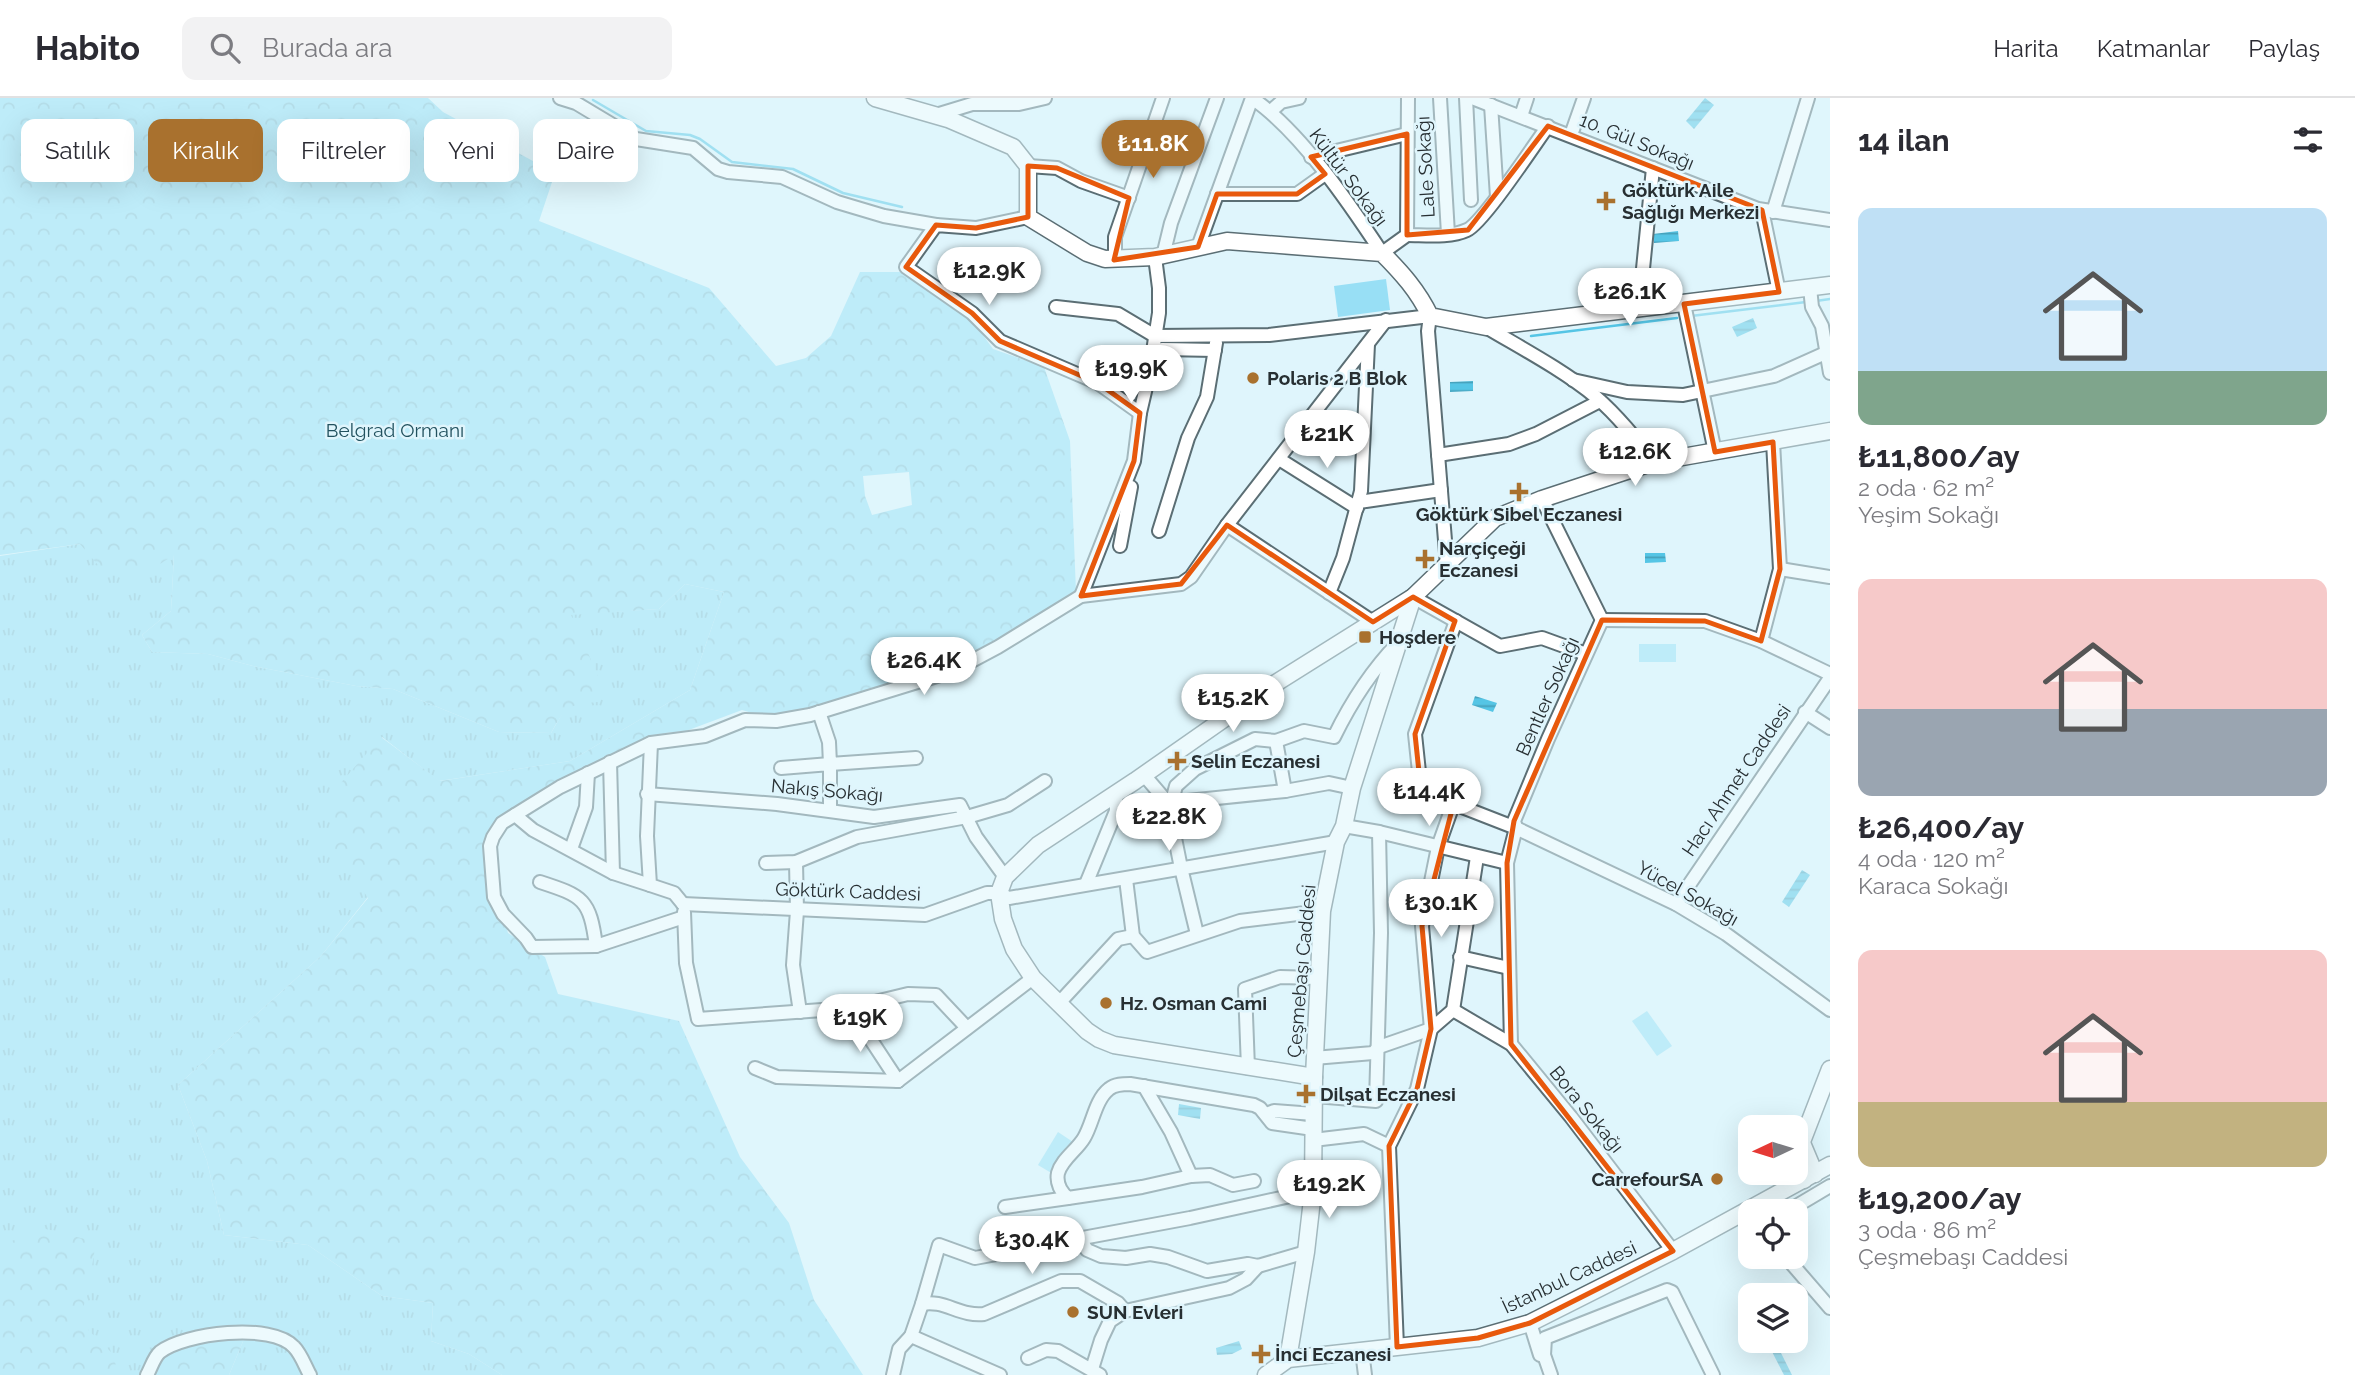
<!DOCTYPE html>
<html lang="tr">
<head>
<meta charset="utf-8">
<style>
	body { margin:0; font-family:Raleway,sans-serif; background:#f2f2f3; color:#2b2b33; height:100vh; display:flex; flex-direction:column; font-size:26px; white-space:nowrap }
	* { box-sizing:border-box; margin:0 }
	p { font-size:23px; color:#7c7c81 }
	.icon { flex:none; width:38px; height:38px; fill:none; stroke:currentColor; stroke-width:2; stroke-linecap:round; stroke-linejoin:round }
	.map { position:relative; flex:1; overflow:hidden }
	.side { display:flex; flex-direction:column; background:#fff; width:525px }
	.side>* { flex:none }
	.hud { position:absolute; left:21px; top:21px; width:665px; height:63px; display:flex; gap:14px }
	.needle { width:46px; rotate:266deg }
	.buttons { position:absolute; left:1738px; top:1017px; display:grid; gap:14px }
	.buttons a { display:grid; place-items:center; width:70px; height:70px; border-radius:14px; background:#fff; box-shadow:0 7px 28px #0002; font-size:35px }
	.price { position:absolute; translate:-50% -60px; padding:0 16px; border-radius:24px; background:#fff; color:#222; font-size:23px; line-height:46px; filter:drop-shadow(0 2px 4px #0008) }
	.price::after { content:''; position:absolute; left:50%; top:42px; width:21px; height:16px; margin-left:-10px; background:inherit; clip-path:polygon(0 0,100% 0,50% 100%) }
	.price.on { background:#a9712e; color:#fff }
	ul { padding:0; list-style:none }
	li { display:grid; align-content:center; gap:14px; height:371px; padding:0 28px }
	li span { display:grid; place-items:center; height:217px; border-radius:14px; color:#555 }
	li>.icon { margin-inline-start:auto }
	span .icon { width:126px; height:126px; fill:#fffc; stroke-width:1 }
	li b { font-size:30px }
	h2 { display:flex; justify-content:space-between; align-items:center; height:84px; padding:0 28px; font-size:30px }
	.chip { padding:0 24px; border-radius:14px; background:#fff; box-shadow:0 7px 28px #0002; font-size:24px; line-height:63px }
	.chip.on { background:#a9712e; color:#fff }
	header { display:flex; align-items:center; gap:42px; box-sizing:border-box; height:98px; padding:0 35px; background:#fff; border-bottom:2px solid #e1e1e2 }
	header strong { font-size:33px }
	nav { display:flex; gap:38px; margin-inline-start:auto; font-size:24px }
	.search { width:490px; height:63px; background:#f2f2f3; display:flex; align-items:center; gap:18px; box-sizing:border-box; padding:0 24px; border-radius:14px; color:#7c7c81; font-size:26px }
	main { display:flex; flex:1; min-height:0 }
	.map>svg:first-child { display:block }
	.grass { fill:url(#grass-tufts) }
	.forest { fill:url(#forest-crowns); fill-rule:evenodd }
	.park { fill:#98dff5 }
	.water { fill:url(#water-rules) }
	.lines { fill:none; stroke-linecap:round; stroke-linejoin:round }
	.stream { stroke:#55c5e5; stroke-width:2.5 }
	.minor-casing { stroke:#5b6e74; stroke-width:16 }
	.major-casing { stroke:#5b6e74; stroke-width:19 }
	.minor { stroke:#fff; stroke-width:12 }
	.major { stroke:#fff; stroke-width:16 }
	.marked { fill:none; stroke:#e8590c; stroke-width:5; stroke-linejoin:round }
	.poi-dot { fill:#a9712e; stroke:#dff5fc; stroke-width:2.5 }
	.labels { text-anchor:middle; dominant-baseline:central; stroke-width:5; stroke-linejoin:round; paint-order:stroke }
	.street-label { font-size:19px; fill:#272f32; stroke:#dff5fc }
	.poi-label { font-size:19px; font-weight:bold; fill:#272f32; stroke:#dff5fc; text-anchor:start }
	.park-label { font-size:19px; fill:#22525f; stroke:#dff5fc }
</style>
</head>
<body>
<header>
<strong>Habito</strong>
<div class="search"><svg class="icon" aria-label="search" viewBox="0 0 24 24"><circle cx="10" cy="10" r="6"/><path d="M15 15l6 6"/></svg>Burada ara</div>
<nav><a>Harita</a><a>Katmanlar</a><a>Paylaş</a></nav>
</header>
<main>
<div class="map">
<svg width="1830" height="1277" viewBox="0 0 1830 1277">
	<defs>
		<pattern id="grass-tufts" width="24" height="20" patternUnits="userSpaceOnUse" patternTransform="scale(1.75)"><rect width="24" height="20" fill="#98dff5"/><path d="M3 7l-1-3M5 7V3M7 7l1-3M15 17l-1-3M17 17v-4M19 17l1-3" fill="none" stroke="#83c0d2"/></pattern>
		<pattern id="forest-crowns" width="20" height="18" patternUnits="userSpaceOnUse" patternTransform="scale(1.75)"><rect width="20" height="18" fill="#98dff5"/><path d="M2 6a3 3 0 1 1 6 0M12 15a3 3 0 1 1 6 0" fill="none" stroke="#83c0d2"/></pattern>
		<pattern id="water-rules" width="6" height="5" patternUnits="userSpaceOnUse" patternTransform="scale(1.75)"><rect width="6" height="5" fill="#55c5e5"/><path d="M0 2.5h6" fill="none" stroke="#46a0ba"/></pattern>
	</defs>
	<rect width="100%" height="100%" fill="#dff5fc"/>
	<!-- grass -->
	<polygon class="grass" points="80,446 174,456 171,513 142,537 152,554 208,556 253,568 356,588 393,591 499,634 551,635 565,611 576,605 571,516 659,511 685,486 724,494 690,592 570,663 439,683 382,639 368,799 321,858 178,987 207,1063 224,1137 308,1147 382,1198 433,1205 431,1243 469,1256 502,1277 229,1277 244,1241 152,1277 0,1277 0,458"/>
	<!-- forest -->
	<g class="forest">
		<path d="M0 0H428L443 14 555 75 539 123 709 190 776 268 806 260 831 238 860 174H906L972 222 993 251 1044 269 1070 343 1076 494 1024 534 949 571 829 610 773 621 742 612 686 633 665 635 503 728 492 753 497 798 508 835 545 859 558 896 679 923 740 1059 789 1125 814 1202 863 1277H502L469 1256 431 1243 433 1205 382 1198 308 1147 224 1137 207 1063 178 987 321 858 368 800 329 742 339 687 381 639 440 683 570 663 690 592 724 494 685 486 659 511 571 517 599 580 598 604C568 606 566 609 551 635L499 634 393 591 356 588 253 568 208 556 152 554 142 537 171 513 174 457 149 473 104 474 80 446 0 457ZM909 374 912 407 872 417 865 398 863 378Z"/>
		<polygon points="46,1131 96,1144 87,1199 78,1222 112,1255 119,1277 0,1277 0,1147"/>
		<polygon points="214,1239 244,1241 229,1277 152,1277 161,1262"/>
	</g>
	<!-- park -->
	<g class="park">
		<polygon points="1386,181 1390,212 1338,219 1334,188"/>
		<rect x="1639" y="546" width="37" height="18"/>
		<polygon points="1647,913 1672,948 1657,958 1632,923"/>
		<polygon points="1058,1034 1073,1044 1053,1076 1038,1067"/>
	</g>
	<!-- water -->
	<g class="water">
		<polygon points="1705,0 1714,7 1694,31 1686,23"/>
		<polygon points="1678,133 1679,143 1654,145 1653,136"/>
		<polygon points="1753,220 1757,230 1737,239 1732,229"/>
		<polygon points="1473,283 1473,293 1450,294 1450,284"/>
		<polygon points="1645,455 1665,455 1666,464 1645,465"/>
		<polygon points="1475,598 1497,605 1493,614 1472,607"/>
		<polygon points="1802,772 1810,777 1789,809 1782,804"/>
		<polygon points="1179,1006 1201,1010 1200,1021 1178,1017"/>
		<polygon points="1239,1243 1242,1251 1232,1256 1217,1257 1216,1250"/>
		<polygon points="1771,1243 1775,1243 1792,1277 1784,1277 1767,1244"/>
	</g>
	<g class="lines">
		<!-- stream -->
		<g class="stream">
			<polyline points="593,2 646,33 690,37 700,41 732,64 793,71 843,95 902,109"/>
			<polyline points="1816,203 1830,201"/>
			<polyline points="1691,218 1806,204"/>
			<polyline points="1531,238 1677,220"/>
		</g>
		<defs>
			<g id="minor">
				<polyline points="560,0 576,5 636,41 693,50 718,71 728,74 782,79 837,104 884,118 936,127"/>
				<path d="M1252 0C1301 34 1349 105 1382 155L1407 137 1408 0"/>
				<polyline points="1440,0 1448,136"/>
				<polyline points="1466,0 1471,102"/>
				<polyline points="1472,0 1758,111 1830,122"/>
				<polyline points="1491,7 1497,99"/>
				<polyline points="1271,13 1281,4 1299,0"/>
				<polyline points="936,17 972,6 1019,6 1045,0"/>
				<polyline points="1521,18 1527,0"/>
				<polyline points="1571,37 1584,0"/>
				<polyline points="1311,59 1407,36"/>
				<polyline points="1028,68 1057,70 1081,83 1129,100"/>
				<polyline points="1217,96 1297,96 1325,76"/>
				<polyline points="1762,112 1779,194"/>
				<polyline points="1773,114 1808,0"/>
				<polyline points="1028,119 976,130 936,127 906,169 972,215 1000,243 1098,285 1140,315"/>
				<path d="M1407 137C1425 137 1450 140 1467 132 1483 125 1534 47 1548 28"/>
				<polyline points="1198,149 1252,0"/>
				<polyline points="1163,158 1171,125 1217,0"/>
				<polyline points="1115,162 1115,139 1163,0"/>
				<polyline points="1810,190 1812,209 1822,228 1830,275"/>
				<polyline points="1684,206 1715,354"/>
				<polyline points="1056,209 1118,216 1155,238 1269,237 1430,218 1428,233 1447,467"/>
				<polyline points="1639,211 1653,70"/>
				<path d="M1486 229C1523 251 1563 272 1596 299 1618 318 1636 341 1654 364"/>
				<polyline points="1156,265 1159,253 1162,251 1215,252"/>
				<polyline points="1573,282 1627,294 1683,297 1774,278 1830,253"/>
				<polyline points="1438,357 1509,346 1536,336 1600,303"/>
				<polyline points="1279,361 1357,410"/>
				<polyline points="1542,401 1602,522"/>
				<polyline points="1359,404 1441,392"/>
				<polyline points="1227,427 1373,524"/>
				<polyline points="1159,433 1188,340 1207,299 1216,245"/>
				<polyline points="1120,448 1131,389"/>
				<polyline points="1780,471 1830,479"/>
				<polyline points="1329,495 1343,460 1361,393 1368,246"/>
				<polyline points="1081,498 1134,363 1140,315 1150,272 1159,215 1159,190 1155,159"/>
				<polyline points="1413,499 1500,548 1542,540 1586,556"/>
				<polyline points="1602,522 1705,523 1761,543 1830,576"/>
				<polyline points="1456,523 1415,636 1421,693 1516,730 1676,806 1726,836 1830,912"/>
				<polyline points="1761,543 1780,471 1773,344"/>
				<polyline points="819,614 829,644 830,666 916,660"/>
				<polyline points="1805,614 1830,630"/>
				<polyline points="1276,643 1285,693"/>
				<polyline points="651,645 647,738 650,787 674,795 683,806"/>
				<polyline points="610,664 613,775"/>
				<polyline points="781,670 830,666 830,712"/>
				<polyline points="1144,677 1168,705 1181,770 1197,836"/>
				<polyline points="647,696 777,706 874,719 960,707 976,739 1005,779"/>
				<path d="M1172 703 1176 688 1195 671 1255 641 1276 643 1304 633 1334 639C1351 604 1371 573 1398 545"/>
				<polyline points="1168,705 1285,693 1329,685 1352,690"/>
				<polyline points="515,717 533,732 613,775 650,787"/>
				<polyline points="1344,728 1379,734 1507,765"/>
				<polyline points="571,751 586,709 588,675"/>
				<polyline points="796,764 797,813 793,867 800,914"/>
				<polyline points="766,765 796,764 857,739 967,719 1008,707 1045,683"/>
				<polyline points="1126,781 1133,838 1147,854 1240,823 1322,813"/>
				<path d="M540 784C583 798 590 801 596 848"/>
				<polyline points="1086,786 1116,713 1116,695"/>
				<polyline points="683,806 925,817 987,795 999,795 1009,800 1336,744"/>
				<polyline points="1676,806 1830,580"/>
				<polyline points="684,814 686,865 698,921 850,910 908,896 936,897 967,930"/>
				<polyline points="684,819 596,848 532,849 526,840 503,816 494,799 490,748 493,739 502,725 560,689 651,645 705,638 745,622 776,623 810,617 953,573 998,549 1081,498 1181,486 1191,479 1227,427 1386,222"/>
				<polyline points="1460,859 1509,870"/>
				<polyline points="1060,904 1118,841 1133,838"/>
				<polyline points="850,910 898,983"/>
				<polyline points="1453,912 1511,946 1571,1019 1673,1153"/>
				<polyline points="1511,946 1507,765 1516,730 1514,723 1548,641 1602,522"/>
				<polyline points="1314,960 1373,955 1379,949 1431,931 1453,912 1477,759"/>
				<polyline points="755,970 777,979 898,983"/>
				<polyline points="1248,970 1245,891 1280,879 1318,880"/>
				<polyline points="898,983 1033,880"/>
				<polyline points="1144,988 1171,1034 1191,1078"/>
				<polyline points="1315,998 1376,1003 1381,835 1379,734"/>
				<polyline points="1266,1016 1274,1013 1314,1016"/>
				<polyline points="1313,1042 1364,1036 1389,1048"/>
				<path d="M1254 1083 1233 1087 1210 1077 1191 1078 1142 1089 1068 1100C1061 1094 1056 1085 1058 1075 1062 1061 1077 1052 1084 1040 1093 1025 1095 1002 1109 991 1115 986 1123 986 1130 986L1254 1007 1260 1010 1272 1025 1313 1031"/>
				<polyline points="1005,1109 1068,1100"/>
				<polyline points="1788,1113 1830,1088"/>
				<polyline points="1080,1141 1087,1152 1101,1158 1126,1160 1150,1156 1168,1159 1207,1173 1248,1166 1258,1168 1306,1154"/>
				<polyline points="1785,1158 1830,1210"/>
				<path d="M922 1206C943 1201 961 1219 984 1216L1061 1183H1080L1118 1205 1125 1213"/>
				<polyline points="1530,1225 1540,1257"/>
				<polyline points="911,1238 1000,1277"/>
				<polyline points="1397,1249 1389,1048 1417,991 1431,931 1422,828 1438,749 1454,704"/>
				<polyline points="1362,1253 1365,1277"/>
				<polyline points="1028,1260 1046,1252 1058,1253 1100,1277"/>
				<polyline points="1092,1271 1101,1242 1110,1223 1125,1213 1229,1190 1246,1181 1258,1168"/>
				<path d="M147 1277C151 1270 154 1259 160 1254 184 1235 272 1224 294 1249 301 1256 305 1268 310 1277"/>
				<polyline points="893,1277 899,1251 911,1238 922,1206 939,1147 975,1160 1190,1120 1313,1093"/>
				<polyline points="1551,1277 1544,1257 1545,1240 1667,1192 1672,1194 1713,1277"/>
			</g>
			<g id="major">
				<path d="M875 0 948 21 1013 49 1028 68V119L1087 155 1105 161 1155 159 1227 143 1382 155C1402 175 1418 193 1430 218L1486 229 1830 187"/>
				<polyline points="1314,979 1114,947 1099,941 1087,933 1033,880 1014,851 1003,821 999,795 1005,779 1038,747 1135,683 1268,590 1413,499 1495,420 1542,401 1654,364 1830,333"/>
				<polyline points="1802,1045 1815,1076"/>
				<polyline points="1804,1082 1796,1059 1830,971"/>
				<polyline points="1288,1261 1306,1154 1313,1093 1314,979 1322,813 1336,744 1344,728 1352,690 1413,499"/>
				<polyline points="1266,1277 1288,1261 1478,1240 1530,1225 1673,1153 1830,1067"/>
			</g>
		</defs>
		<!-- minor casing -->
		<use href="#minor" class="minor-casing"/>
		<!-- major casing -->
		<use href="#major" class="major-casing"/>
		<!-- minor -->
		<use href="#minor" class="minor"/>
		<!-- major -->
		<use href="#major" class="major"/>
	</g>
	<!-- marked area -->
	<path d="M0 0H1830V1277H0ZM1548 28 1762 112 1779 194 1684 206 1715 354 1773 344 1780 471 1761 543 1705 523 1602 522 1514 723 1507 765 1511 946 1673 1153 1530 1225 1478 1240 1397 1249 1389 1048 1417 991 1431 931 1422 828 1454 704 1421 693 1415 636 1455 523 1413 499 1373 524 1227 427 1181 486 1081 498 1134 363 1140 315 1098 285 1000 243 972 215 906 169 936 127 976 130 1028 119V68L1057 70 1129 100 1114 162 1198 149 1217 96H1297L1325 76 1311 59 1407 36V137L1468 132Z" fill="#dff5fc" fill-opacity=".55" fill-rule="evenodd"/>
	<path class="marked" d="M1548 28 1762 112 1779 194 1684 206 1715 354 1773 344 1780 471 1761 543 1705 523 1602 522 1514 723 1507 765 1511 946 1673 1153 1530 1225 1478 1240 1397 1249 1389 1048 1417 991 1431 931 1422 828 1454 704 1421 693 1415 636 1455 523 1413 499 1373 524 1227 427 1181 486 1081 498 1134 363 1140 315 1098 285 1000 243 972 215 906 169 936 127 976 130 1028 119V68L1057 70 1129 100 1114 162 1198 149 1217 96H1297L1325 76 1311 59 1407 36V137L1468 132Z"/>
	<!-- markers -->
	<g class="poi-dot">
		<path d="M1602.5 92.5h7v7h7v7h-7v7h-7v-7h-7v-7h7z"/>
		<circle cx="1253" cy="280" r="7"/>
		<path d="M1515.5 383.5h7v7h7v7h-7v7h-7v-7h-7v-7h7z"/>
		<path d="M1421.5 450.5h7v7h7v7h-7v7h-7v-7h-7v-7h7z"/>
		<rect x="1358" y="532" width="14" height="14" rx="3.5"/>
		<path d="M1173.5 652.5h7v7h7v7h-7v7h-7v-7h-7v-7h7z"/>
		<circle cx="1106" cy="905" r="7"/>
		<path d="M1302.5 985.5h7v7h7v7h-7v7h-7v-7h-7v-7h7z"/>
		<circle cx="1717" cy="1081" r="7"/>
		<circle cx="1073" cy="1214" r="7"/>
		<path d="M1257.5 1245.5h7v7h7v7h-7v7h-7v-7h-7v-7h7z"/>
	</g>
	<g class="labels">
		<!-- street labels -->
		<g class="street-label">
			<text transform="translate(1637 43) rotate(22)">10. Gül Sokağı</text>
			<text transform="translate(1425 69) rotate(-93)">Lale Sokağı</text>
			<text transform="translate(1349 79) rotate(53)">Kültür Sokağı</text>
			<text transform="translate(1547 598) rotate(-66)">Bentler Sokağı</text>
			<text transform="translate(1736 682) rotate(-56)">Hacı Ahmet Caddesi</text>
			<text transform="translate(827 692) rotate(5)">Nakış Sokağı</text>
			<text transform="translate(848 793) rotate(2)">Göktürk Caddesi</text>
			<text transform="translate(1688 795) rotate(29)">Yücel Sokağı</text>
			<text transform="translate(1301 873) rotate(-85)">Çeşmebaşı Caddesi</text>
			<text transform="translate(1587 1011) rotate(51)">Bora Sokağı</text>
			<text transform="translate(1569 1179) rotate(-25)">İstanbul Caddesi</text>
		</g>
		<!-- poi labels -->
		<g class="poi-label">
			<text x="1622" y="92">Göktürk Aile<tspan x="1622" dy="22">Sağlığı Merkezi</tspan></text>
			<text x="1267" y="280">Polaris 2 B Blok</text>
			<text x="1519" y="416" text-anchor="middle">Göktürk Sibel Eczanesi</text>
			<text x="1439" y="450">Narçiçeği<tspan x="1439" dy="22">Eczanesi</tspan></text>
			<text x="1379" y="539">Hoşdere</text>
			<text x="1191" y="663">Selin Eczanesi</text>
			<text x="1120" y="905">Hz. Osman Cami</text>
			<text x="1320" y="996">Dilşat Eczanesi</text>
			<text x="1703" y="1081" text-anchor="end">CarrefourSA</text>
			<text x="1087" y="1214">SUN Evleri</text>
			<text x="1275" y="1256">İnci Eczanesi</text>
		</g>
		<!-- park labels -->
		<g class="park-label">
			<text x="395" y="332">Belgrad Ormanı</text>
		</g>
	</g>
</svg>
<div class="buttons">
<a><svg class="needle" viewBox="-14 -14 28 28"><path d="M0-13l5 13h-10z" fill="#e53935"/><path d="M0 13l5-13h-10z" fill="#7c7c81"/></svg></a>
<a><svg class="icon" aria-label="locate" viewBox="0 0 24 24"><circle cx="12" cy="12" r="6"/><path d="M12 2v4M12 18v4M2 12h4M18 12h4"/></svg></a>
<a><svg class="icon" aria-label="layers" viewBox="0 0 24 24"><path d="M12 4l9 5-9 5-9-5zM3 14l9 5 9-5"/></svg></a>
</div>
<b class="price on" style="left:1153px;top:82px">₺11.8K</b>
<b class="price" style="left:989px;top:209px">₺12.9K</b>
<b class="price" style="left:1630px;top:230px">₺26.1K</b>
<b class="price" style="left:1131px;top:307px">₺19.9K</b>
<b class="price" style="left:1327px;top:372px">₺21K</b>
<b class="price" style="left:1635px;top:390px">₺12.6K</b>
<b class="price" style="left:924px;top:599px">₺26.4K</b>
<b class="price" style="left:1233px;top:636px">₺15.2K</b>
<b class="price" style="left:1429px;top:730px">₺14.4K</b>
<b class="price" style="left:1169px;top:755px">₺22.8K</b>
<b class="price" style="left:1441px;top:841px">₺30.1K</b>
<b class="price" style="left:860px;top:956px">₺19K</b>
<b class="price" style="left:1329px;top:1122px">₺19.2K</b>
<b class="price" style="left:1032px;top:1178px">₺30.4K</b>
<div class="hud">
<a class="chip">Satılık</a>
<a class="chip on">Kiralık</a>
<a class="chip">Filtreler</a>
<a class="chip">Yeni</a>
<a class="chip">Daire</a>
</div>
</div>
<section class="side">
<h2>14 ilan<svg class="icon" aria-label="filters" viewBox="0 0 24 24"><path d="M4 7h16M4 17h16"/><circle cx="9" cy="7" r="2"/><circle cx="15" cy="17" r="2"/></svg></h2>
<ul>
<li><span style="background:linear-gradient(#bfe0f5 75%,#7fa58c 0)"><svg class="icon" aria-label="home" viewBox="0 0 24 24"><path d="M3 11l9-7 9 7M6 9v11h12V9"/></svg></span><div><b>₺11,800/ay</b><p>2 oda · 62 m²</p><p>Yeşim Sokağı</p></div></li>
<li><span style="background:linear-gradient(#f6c9c9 60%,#9aa5b1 0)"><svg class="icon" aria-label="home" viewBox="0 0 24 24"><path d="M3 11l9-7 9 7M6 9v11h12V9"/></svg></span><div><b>₺26,400/ay</b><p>4 oda · 120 m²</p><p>Karaca Sokağı</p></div></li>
<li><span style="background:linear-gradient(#f6c9c9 70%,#c2b280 0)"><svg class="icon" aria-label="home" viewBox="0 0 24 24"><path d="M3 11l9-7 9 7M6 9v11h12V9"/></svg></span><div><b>₺19,200/ay</b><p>3 oda · 86 m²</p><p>Çeşmebaşı Caddesi</p></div></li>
</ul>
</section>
</main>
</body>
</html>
